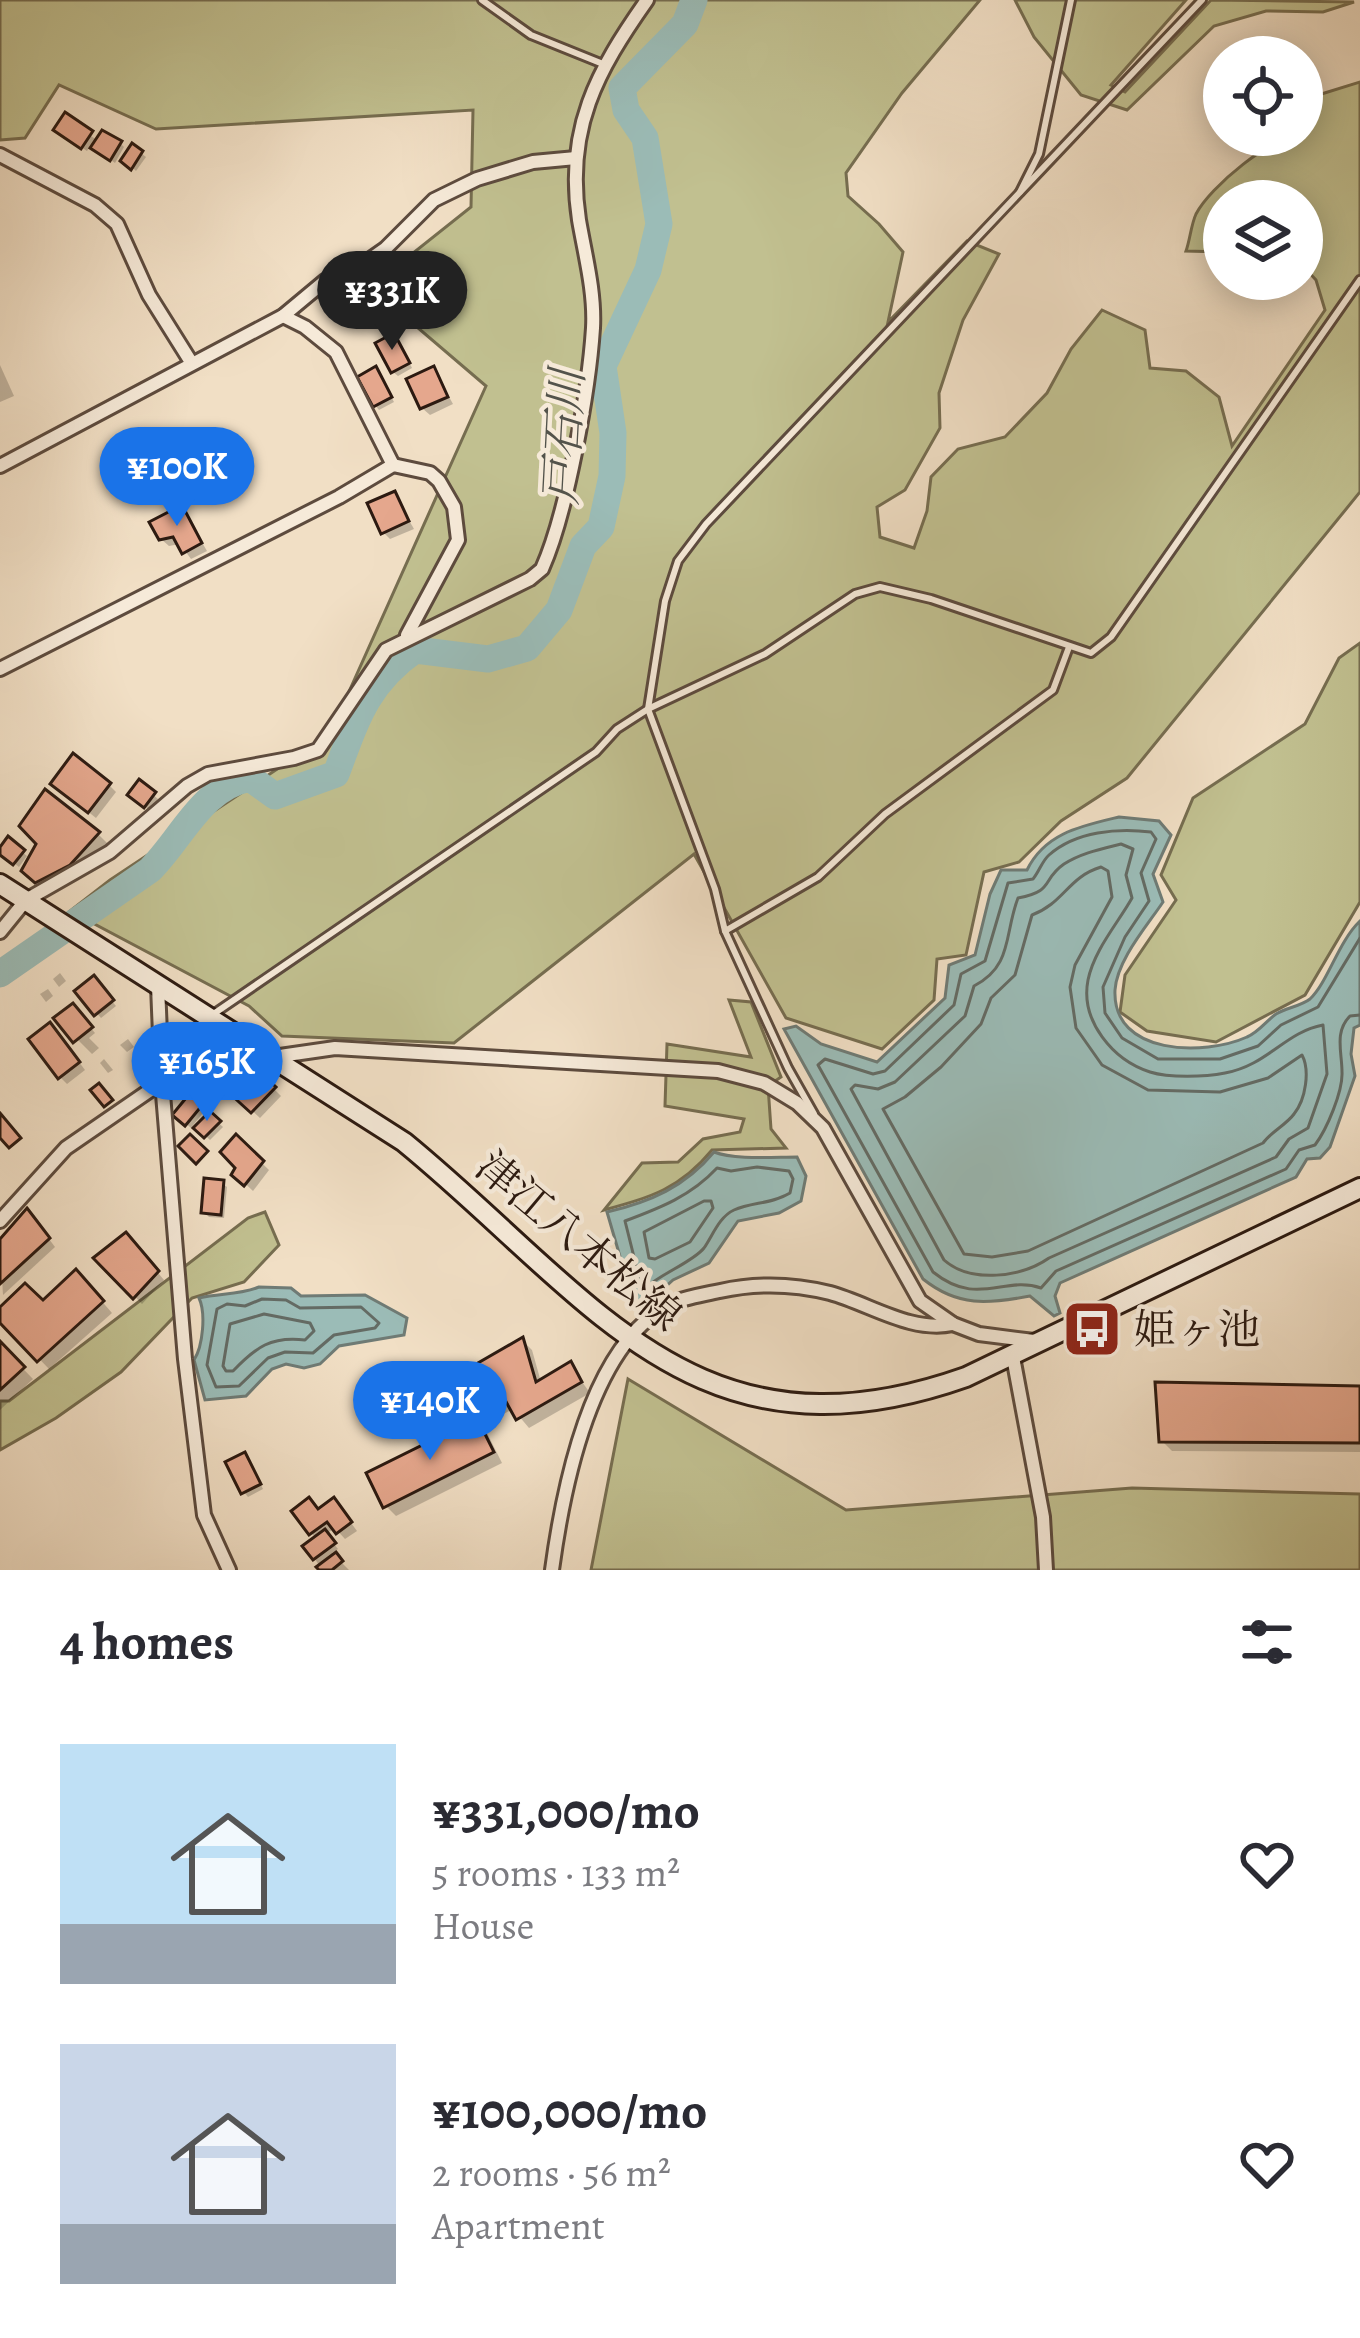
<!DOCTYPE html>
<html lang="en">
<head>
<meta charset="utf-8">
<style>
	body { margin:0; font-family:Alegreya,"Noto Serif JP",serif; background:#f7f7f7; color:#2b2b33; height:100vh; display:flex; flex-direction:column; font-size:45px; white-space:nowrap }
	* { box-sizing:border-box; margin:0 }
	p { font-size:39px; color:#7c7c81 }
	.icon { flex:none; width:66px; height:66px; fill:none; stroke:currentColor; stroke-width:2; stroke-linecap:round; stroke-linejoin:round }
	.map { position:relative; height:1570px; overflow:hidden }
	.sheet { display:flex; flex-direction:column; background:#fff; flex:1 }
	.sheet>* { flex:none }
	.fabs { position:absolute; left:1203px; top:36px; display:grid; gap:24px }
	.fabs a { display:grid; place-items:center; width:120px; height:120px; border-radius:50%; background:#fff; box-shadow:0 6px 30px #0003; font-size:60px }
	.price { position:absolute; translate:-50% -102px; padding:0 27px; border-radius:42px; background:#1a73e8; color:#fff; font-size:39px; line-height:78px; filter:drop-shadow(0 3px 6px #0008) }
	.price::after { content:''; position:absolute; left:50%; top:72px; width:36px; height:27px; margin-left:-18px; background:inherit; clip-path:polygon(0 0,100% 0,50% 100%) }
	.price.active { background:#222; color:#fff }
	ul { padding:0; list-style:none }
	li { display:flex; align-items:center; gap:36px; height:300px; padding:0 60px }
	li span { display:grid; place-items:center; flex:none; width:336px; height:240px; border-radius:0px; color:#555 }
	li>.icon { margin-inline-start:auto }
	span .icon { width:144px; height:144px; fill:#fffc; stroke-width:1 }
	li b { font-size:51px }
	h2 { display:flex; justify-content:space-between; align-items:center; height:144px; padding:0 60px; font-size:51px }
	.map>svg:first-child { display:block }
	.green { fill:#c1c090; stroke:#766d50; stroke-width:3 }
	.water { fill:#9bbcb7; stroke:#6f7b75; stroke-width:3 }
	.shadow { fill:#0003 }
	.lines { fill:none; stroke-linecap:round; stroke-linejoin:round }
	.shore { stroke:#646b64; stroke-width:3 }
	.river { stroke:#9bbcb7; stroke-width:27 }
	.building { fill:#e5a78d; stroke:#2c1a11; stroke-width:3 }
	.service-casing { stroke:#5d4b3e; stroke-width:12 }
	.minor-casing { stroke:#5d4b3e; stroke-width:18 }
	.secondary-casing { stroke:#2c1a11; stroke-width:24 }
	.service { stroke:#f6ead9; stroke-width:6 }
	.minor { stroke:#f6ead9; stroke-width:12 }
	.secondary { stroke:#f6ead9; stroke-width:18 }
	.labels { text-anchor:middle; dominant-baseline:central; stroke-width:9; stroke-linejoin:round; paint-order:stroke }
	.street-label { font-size:42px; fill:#2c1a11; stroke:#f6ead9 }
	.poi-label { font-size:42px; fill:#2c1a11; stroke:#f6ead9; text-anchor:start }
	.water-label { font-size:45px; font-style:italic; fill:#53534b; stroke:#f6ead9 }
</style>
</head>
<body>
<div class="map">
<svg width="1360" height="1570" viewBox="0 0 1360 1570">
	<rect width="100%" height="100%" fill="#f1dfc5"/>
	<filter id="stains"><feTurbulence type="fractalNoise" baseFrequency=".00167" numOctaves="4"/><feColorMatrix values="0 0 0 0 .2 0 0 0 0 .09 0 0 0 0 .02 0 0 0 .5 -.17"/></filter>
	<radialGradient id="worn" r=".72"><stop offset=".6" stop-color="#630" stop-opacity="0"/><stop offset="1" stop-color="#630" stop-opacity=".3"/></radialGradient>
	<!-- green -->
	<g class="green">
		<path d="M0 0H980L902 93 846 173 848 196 879 224 903 252 888 322 967 241 999 254 963 320 939 393 940 428 905 490 877 507 880 537 914 548 927 511 931 477 958 449 1005 437 1047 393 1071 349 1102 310 1145 330 1150 368 1186 371 1219 397 1232 446 1325 310 1316 280 1302 265V201H1224V252L1186 251C1190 240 1191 225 1196 214 1210 187 1272 135 1302 135V130L1313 123 1315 96 1360 82V492L1127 778 1061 821 1019 862 984 872 966 955 937 959 934 1000 882 1049 786 1018 694 854 454 1043 282 1036 249 1006 70 911 110 880 330 734 486 386 403 315 373 318 388 273 471 207 473 110 156 129 59 85 25 138 0 140Z"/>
		<polygon points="1015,0 1186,0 1111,85 1125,92 1211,0 1354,2 1323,12 1266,11 1214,26 1127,110 1081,95 1034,37"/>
		<polygon points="1360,643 1360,902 1305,995 1216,1042 1147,1031 1120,1012 1125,975 1176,900 1161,875 1193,798 1305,724 1339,658"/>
		<path d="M729 1000 751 1002 781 1077 768 1086 771 1129 786 1148 712 1150C680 1189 651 1197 604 1210L642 1163 678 1162 703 1139 740 1132 744 1119 665 1106 667 1044 751 1057Z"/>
		<polygon points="265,1212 279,1245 244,1282 192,1298 121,1372 56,1418 0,1450 0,1401 9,1401 248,1218"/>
		<polygon points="628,1379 846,1510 1132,1488 1360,1494 1360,1570 591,1570"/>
	</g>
	<!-- water -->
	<g class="water">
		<path d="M1119 817 1159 821 1171 835 1153 874 1163 902C1147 926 1117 960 1115 990 1112 1056 1205 1056 1247 1037 1259 1032 1266 1021 1276 1014 1286 1008 1301 1006 1310 999 1328 982 1338 942 1360 921V1025L1354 1028 1351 1054 1355 1076 1330 1147 1320 1158 1307 1159 1296 1177 1060 1283 1055 1296 1060 1313 1054 1316 1030 1296C988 1304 958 1307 923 1279L784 1029 796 1026 821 1044 877 1062 945 998 949 965 975 955 990 894 1001 870H1027C1045 833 1081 826 1119 817Z"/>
		<path d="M714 1152C734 1160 773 1157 797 1157L806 1176 801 1201 779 1213 738 1221 709 1263 673 1280 652 1299 635 1308 607 1212C650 1202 685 1187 714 1152Z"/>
		<path d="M259 1287 291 1288 301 1296 365 1295 407 1318 404 1335 339 1346 320 1364 304 1368 286 1364 272 1369 246 1396 205 1400 194 1360C203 1346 206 1313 199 1298 220 1293 240 1295 259 1287Z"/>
	</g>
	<!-- shadow -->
	<g class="shadow">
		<polygon points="65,117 98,141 120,143 124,147 115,163 91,145 87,151 61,134"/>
		<polygon points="133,147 146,157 136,171 124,160"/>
		<polygon points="398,341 412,368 398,376 393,372"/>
		<polygon points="0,365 14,396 0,402"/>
		<polygon points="434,370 453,404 430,415 422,408"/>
		<polygon points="379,374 394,402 379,410 375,405"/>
		<polygon points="394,494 414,529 390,539 383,532"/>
		<polygon points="182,508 207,551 191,559 180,544 169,546 161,539"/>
		<polygon points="139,783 158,799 149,810 131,794"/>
		<polygon points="109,785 116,792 96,818 61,790"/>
		<polygon points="98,834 108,844 80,875 47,892 25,871"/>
		<polygon points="9,841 27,856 19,867 0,852"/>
		<polygon points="60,973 66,981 59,987 53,979"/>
		<polygon points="93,979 116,1006 101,1018 78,992"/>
		<polygon points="48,989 53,996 46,1002 40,994"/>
		<polygon points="73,1007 95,1033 89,1038 99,1048 92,1054 57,1019"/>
		<polygon points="170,1028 177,1040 172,1043 166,1030"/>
		<polygon points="57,1033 85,1070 67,1084 60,1077"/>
		<polygon points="128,1039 134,1047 127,1052 120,1045"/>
		<polygon points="187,1047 194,1062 184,1064 190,1071 195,1089 184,1095 175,1069 180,1068 174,1062"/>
		<polygon points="210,1050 227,1067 221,1073 231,1083 225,1090 198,1062"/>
		<polygon points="104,1059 113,1070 108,1073 100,1063"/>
		<polygon points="264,1079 281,1096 260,1118 232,1092 254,1089"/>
		<polygon points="191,1096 206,1109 191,1128 176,1115"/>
		<polygon points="210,1115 223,1127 210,1140 197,1128"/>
		<polygon points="237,1139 269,1170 253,1191 235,1174"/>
		<polygon points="222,1183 227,1187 224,1218 209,1217 204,1212"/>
		<polygon points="34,1219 55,1247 3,1295 0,1243"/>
		<polygon points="133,1243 164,1280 142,1304 98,1258"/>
		<polygon points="86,1283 112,1313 49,1369 0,1318 0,1311 42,1304"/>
		<polygon points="522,1340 532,1350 541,1382 570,1365 590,1393 529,1428 513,1409 498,1417 488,1407"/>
		<polygon points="0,1345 33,1379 0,1410"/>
		<polygon points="1360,1389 1360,1452 1172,1451 1162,1441"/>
		<polygon points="476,1421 486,1431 502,1463 396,1516 386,1506"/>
		<polygon points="248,1459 263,1489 248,1497 244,1492"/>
		<polygon points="340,1508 357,1531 345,1539 335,1528 326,1534 338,1549 332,1553 349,1570 322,1570 315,1559 317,1539 311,1533 318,1512"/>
	</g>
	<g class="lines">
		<!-- shore -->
		<g class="shore">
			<path d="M1121 844 1133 849 1126 875 1132 898C1118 923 1094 950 1088 980 1080 1021 1113 1060 1150 1072 1169 1078 1205 1077 1225 1073 1268 1065 1285 1032 1323 1025L1327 1074 1308 1128 1289 1139 1276 1157 1049 1258C1022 1277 971 1284 944 1260L851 1089 855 1085 878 1089 895 1082 965 1016 974 986C1013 966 1004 934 1018 898 1055 891 1041 880 1064 864 1081 853 1101 849 1121 844Z"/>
			<path d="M1101 867 1108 871 1112 897 1075 965 1070 987 1076 1028 1102 1065 1148 1090 1220 1092 1268 1078 1302 1055C1310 1070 1306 1099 1294 1114 1286 1125 1272 1131 1263 1143L1028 1251 992 1257 964 1254 883 1109 905 1097 941 1067 981 1024 991 998 1015 975 1032 915C1064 903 1068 877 1101 867Z"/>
			<path d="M1360 938 1318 1007 1281 1025 1258 1046 1220 1059H1158L1122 1038 1105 1013 1103 987 1125 937 1149 901 1141 873 1156 839 1151 832C1118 828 1076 831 1049 855 1042 861 1039 872 1033 879L1008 883 985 961 961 974 954 1005 885 1071 873 1074 825 1059 818 1065 933 1272C978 1308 1004 1275 1041 1288L1056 1271 1286 1169 1299 1150 1315 1145C1327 1129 1343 1091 1342 1072 1342 1052 1334 1032 1350 1016L1360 1015"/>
			<path d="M757 1167 789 1171 793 1179 790 1193C772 1204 752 1202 734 1210 719 1217 713 1235 704 1248 694 1261 663 1273 648 1286L641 1285 625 1221C660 1208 691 1196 717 1168L731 1171Z"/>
			<polygon points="704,1201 711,1201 713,1208 690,1242 655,1259 649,1258 644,1232"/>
			<polygon points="262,1299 286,1300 300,1308 361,1307 379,1323 375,1328 334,1335 313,1353 285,1352 268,1358 239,1386 216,1387 207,1365 217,1309 227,1304 245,1306"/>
			<path d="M264 1314 310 1323 314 1331 305 1340C271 1336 256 1347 233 1371H226L223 1366 230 1324Z"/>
		</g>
		<!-- river -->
		<path class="river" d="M0 974 150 870C183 837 201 788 250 778L275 796 336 774C356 721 366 684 415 650L488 659 527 648 559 610 583 546 601 527 612 476 613 433 603 366 648 270 659 224 645 138 626 110 622 88 685 24 694 0"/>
	</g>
	<!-- building -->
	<g class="building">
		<polygon points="65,112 93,131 81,149 53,130"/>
		<polygon points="102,130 122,141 110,161 90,148"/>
		<polygon points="132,143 143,151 131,170 120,161"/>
		<polygon points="394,333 410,363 391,373 375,343"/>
		<polygon points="376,366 392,397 373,407 357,377"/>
		<polygon points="434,366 448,397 420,409 406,379"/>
		<polygon points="395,491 409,521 381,534 367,503"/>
		<polygon points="182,505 202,543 182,554 173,537 159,540 149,522"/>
		<polygon points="73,753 111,783 88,813 50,784"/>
		<polygon points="139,779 156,792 144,808 127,795"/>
		<polygon points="45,789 100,832 70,865 35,883 21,871 36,844 19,826"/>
		<polygon points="8,836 25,850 13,865 0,855 0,847"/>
		<polygon points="94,975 114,1000 94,1016 74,991"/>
		<polygon points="73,1003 93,1027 73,1043 53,1018"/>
		<polygon points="50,1022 80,1062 58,1079 28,1039"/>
		<polygon points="188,1044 191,1058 171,1063 167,1049"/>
		<polygon points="210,1046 225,1061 219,1067 230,1077 219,1088 194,1062"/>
		<polygon points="187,1063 192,1084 177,1092 171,1067"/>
		<polygon points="244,1075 254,1085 263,1075 276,1087 251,1113 228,1092"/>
		<polygon points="99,1083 113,1100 104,1107 90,1090"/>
		<polygon points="191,1092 204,1103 185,1126 172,1115"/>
		<polygon points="210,1111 221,1121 204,1138 193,1128"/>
		<polygon points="0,1113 21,1138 9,1148 0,1138"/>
		<polygon points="190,1134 208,1151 196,1164 178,1146"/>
		<polygon points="236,1134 264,1161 244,1186 231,1175 235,1168 220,1152"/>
		<polygon points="204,1178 224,1180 221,1215 201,1213"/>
		<polygon points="27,1208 50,1238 0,1284 0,1239"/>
		<polygon points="126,1232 159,1271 133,1299 93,1258"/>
		<polygon points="76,1269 104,1301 37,1362 0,1323 0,1307 25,1283 43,1300"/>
		<polygon points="523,1337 536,1382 571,1361 582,1382 516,1420 504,1398 486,1409 464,1371"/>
		<polygon points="0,1341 25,1367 0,1390"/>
		<polygon points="1155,1382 1360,1386 1360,1443 1159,1442"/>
		<polygon points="477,1418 494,1452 383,1508 366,1473"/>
		<polygon points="245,1452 261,1484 241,1494 225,1462"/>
		<polygon points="309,1497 318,1509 334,1497 352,1522 336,1534 327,1522 309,1535 291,1511"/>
		<polygon points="325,1529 336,1543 313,1560 302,1546"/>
		<polygon points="336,1552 343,1561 332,1570 319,1570 316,1567"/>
	</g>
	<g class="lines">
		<defs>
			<g id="service">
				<polyline points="482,0 531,35 603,64"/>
				<polyline points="1020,192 1039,154 1071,0"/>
				<polyline points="725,931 818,877 885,814 1053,690 1069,647"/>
				<polyline points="212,1015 596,752 617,729 648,709 765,654 855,594 880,587 931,599 1091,653 1111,637 1360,280"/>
				<polyline points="814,1114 788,1068 725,931 715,889 648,709 665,601 678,561 706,524 1202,0"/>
			</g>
			<g id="minor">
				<polyline points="0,155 95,205 117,224 149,295 191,362"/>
				<polyline points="283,316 305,327 336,352 393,465"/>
				<polyline points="0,466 283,316 325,281 362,265 385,249 434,200 477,179 533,162 576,158"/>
				<polyline points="0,669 339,497 393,465 430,473 439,481 454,507 458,540 407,635"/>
				<path d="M0 932 26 900 110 852 187 786 208 774 294 758 318 750 386 650 530 579 542 569C567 513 589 390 593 328 595 292 585 255 579 220 565 129 597 71 647 0"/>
				<polyline points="158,986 162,1082 185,1359 204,1515 229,1570"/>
				<polyline points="273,1057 335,1048 718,1071 764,1083 797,1103 823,1128 920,1301 953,1324 979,1334 1034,1341"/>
				<polyline points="0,1221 66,1148 162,1082"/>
				<polyline points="1013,1357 1043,1517 1046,1570"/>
				<path d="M552 1570C563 1489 591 1339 675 1302 688 1297 706 1294 720 1291 756 1283 794 1284 830 1293 870 1304 911 1333 953 1324"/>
			</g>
			<path id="secondary" d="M0 884 404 1142C591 1295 694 1473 966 1377L1360 1188"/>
		</defs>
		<!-- service casing -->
		<use href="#service" class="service-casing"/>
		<!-- minor casing -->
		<use href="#minor" class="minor-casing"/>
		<!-- secondary casing -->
		<use href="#secondary" class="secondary-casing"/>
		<!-- service -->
		<use href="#service" class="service"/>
		<!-- minor -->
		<use href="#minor" class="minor"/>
		<!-- secondary -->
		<use href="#secondary" class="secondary"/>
	</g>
	<!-- icons -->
	<defs>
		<symbol id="bus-square" viewBox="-11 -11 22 22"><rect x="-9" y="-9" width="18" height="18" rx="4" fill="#8f2418" stroke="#f6ead9"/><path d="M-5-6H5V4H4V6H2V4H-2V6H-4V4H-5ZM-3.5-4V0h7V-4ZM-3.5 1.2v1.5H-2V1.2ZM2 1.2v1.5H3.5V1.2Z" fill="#fff"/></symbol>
	</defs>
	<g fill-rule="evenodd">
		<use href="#bus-square" x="1059" y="1296" width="66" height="66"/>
	</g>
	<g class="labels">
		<!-- street labels -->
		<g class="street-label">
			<text transform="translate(579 1241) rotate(40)">津江八本松線</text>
		</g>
		<!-- poi labels -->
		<g class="poi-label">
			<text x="1134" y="1329">姫ヶ池</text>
		</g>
		<!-- water labels -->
		<g class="water-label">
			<text transform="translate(564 437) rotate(-87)">戸石川</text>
		</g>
	</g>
	<rect width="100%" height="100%" filter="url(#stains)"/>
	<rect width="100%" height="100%" fill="url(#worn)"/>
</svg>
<div class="fabs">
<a><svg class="icon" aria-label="locate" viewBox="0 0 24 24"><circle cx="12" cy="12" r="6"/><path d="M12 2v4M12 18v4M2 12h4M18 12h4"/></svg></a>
<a><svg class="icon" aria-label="layers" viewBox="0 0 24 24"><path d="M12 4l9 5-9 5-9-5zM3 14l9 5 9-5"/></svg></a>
</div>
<b class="price active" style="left:392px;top:353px">¥331K</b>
<b class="price" style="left:177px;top:529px">¥100K</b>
<b class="price" style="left:207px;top:1124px">¥165K</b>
<b class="price" style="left:430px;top:1463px">¥140K</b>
</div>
<section class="sheet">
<h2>4 homes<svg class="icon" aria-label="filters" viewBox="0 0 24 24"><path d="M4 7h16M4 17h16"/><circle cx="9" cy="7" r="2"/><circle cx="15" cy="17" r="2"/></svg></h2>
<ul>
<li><span style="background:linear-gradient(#bfe0f5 75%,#9aa5b1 0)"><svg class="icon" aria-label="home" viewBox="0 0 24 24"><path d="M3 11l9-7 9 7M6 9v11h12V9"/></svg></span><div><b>¥331,000/mo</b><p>5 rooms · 133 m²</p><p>House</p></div><svg class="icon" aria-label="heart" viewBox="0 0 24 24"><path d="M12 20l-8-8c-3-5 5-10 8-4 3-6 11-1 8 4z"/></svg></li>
<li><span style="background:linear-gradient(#c9d6e8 75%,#9aa5b1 0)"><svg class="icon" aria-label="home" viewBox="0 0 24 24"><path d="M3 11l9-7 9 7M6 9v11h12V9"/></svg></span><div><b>¥100,000/mo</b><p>2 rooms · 56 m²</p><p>Apartment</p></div><svg class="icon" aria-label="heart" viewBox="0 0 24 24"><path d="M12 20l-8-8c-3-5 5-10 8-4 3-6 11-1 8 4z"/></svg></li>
</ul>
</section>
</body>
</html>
